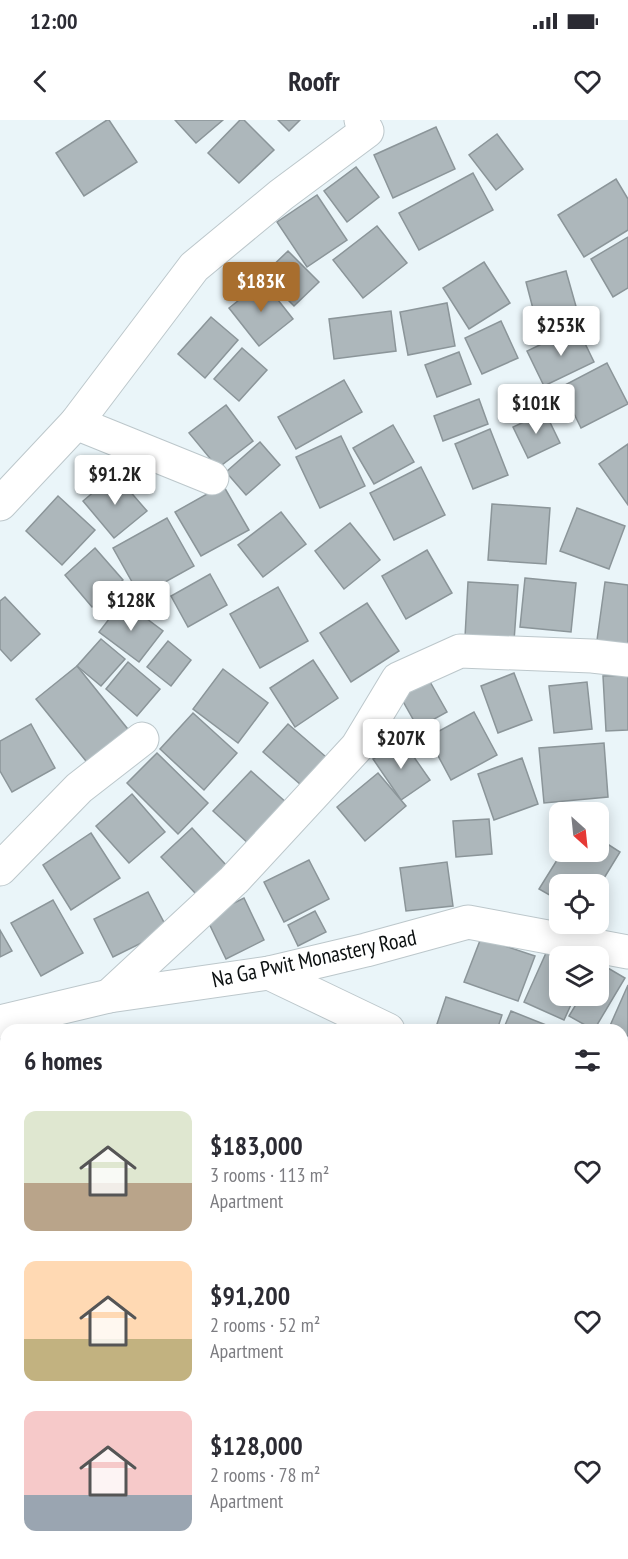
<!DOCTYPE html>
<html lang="en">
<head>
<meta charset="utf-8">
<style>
	body { margin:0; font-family:"PT Sans Narrow",sans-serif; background:#f7f7f7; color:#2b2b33; height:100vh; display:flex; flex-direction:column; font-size:22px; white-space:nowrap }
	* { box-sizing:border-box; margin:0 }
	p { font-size:20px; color:#7c7c81 }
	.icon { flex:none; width:33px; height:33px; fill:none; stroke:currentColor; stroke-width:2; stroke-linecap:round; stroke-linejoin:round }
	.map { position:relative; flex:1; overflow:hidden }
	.drawer { position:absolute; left:0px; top:904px; width:628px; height:536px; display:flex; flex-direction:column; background:#fff; border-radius:18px 18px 0 0; box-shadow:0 3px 15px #0003 }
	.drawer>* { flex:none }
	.needle { width:39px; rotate:153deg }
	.buttons { position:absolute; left:549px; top:682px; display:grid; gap:12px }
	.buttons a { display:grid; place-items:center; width:60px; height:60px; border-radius:12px; background:#fff; box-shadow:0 3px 15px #0003; font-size:30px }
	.price { position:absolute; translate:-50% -51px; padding:0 14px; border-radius:6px; background:#fff; color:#222; font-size:20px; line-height:39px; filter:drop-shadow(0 2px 3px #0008) }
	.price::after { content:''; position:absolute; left:50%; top:36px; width:18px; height:14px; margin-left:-9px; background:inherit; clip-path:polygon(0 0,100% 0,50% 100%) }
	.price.active { background:#a86e2e; color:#fff }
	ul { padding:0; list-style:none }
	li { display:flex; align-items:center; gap:18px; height:150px; padding:0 24px }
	li span { display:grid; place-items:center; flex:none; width:168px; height:120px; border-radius:12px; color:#555 }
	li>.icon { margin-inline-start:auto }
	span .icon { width:72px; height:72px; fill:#fffc; stroke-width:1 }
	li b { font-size:26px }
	h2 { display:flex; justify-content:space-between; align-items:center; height:72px; padding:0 24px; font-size:26px }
	.status { display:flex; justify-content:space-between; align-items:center; height:42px; padding:0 30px; background:#fff; direction:ltr }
	.status svg { height:16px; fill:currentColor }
	header { display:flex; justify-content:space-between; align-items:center; height:78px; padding:0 24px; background:#fff; font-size:27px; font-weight:700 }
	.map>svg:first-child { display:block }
	.building { fill:#adb7bb; stroke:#8b9599; stroke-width:1.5 }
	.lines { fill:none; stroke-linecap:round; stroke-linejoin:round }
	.street-casing { stroke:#bcc7cb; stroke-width:35 }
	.street { stroke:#fff; stroke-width:33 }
	.labels { text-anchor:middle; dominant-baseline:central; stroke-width:4.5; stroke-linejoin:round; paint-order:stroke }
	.street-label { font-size:22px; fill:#0c1011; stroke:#fff }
</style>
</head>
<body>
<div class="status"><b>12:00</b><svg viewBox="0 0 49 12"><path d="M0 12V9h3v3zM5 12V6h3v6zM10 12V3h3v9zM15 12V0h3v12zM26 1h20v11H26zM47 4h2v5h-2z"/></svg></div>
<header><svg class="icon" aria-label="back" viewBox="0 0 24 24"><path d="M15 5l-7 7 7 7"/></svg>Roofr<svg class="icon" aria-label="heart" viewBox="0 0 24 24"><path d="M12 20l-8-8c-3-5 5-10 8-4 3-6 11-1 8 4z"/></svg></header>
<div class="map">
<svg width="628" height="1439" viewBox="0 0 628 1439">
	<rect width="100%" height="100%" fill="#eaf5f9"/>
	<!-- building -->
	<g class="building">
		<polygon points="107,0 109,0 137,42 84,76 56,33"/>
		<polygon points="175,0 223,0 196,23"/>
		<polygon points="240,0 244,0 274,30 239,63 208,33"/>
		<polygon points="278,0 300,0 289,11"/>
		<polygon points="436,7 455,49 393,78 374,35"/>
		<polygon points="497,14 523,49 496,70 469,35"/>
		<polygon points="356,47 379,77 347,102 324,71"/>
		<polygon points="473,53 493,90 419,130 399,93"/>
		<polygon points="616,59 628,79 628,110 584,137 558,95"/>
		<polygon points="317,75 347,120 307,147 277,102"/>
		<polygon points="377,106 407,143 363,178 333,140"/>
		<polygon points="628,117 628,168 613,177 591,139"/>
		<polygon points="288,131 319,162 294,186 263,155"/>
		<polygon points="484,142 510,183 469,209 443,168"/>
		<polygon points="566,151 579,197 538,208 526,162"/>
		<polygon points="263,161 293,199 259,226 229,188"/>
		<polygon points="447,183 455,226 408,235 400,192"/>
		<polygon points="391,191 396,231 334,239 329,199"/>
		<polygon points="211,197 238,220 205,258 178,234"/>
		<polygon points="501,201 518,238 482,254 465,218"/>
		<polygon points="577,207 594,242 544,266 527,231"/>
		<polygon points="242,228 267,250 239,281 214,259"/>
		<polygon points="459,232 471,264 437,277 425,245"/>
		<polygon points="607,243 628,284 581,308 561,267"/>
		<polygon points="344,260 362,292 296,329 278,297"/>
		<polygon points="479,279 488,304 443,321 434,296"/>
		<polygon points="226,285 253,321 218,348 189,313"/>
		<polygon points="545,292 560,323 528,338 513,307"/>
		<polygon points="393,305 414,342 374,364 353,328"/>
		<polygon points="490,309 508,355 473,369 455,324"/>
		<polygon points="341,316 365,366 320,388 296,337"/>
		<polygon points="260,322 280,345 246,375 226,352"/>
		<polygon points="628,324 628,385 599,344"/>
		<polygon points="421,347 445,395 394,420 370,373"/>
		<polygon points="115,354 147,391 114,418 83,381"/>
		<polygon points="223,365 249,410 201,436 175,392"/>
		<polygon points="58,376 95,410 62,445 26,411"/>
		<polygon points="492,384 550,388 546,444 488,440"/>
		<polygon points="577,388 625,406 609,449 560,431"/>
		<polygon points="281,392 306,424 263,457 238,425"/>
		<polygon points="167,398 194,446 140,476 113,428"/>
		<polygon points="350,403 380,440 344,469 315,431"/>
		<polygon points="95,428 123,460 92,487 65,455"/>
		<polygon points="427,430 452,473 406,499 382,456"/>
		<polygon points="210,454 227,485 188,507 171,476"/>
		<polygon points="525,458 576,463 571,512 520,507"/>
		<polygon points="468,462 518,465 514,521 465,517"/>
		<polygon points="605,462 628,465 628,524 597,520"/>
		<polygon points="278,467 308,521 260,548 230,494"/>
		<polygon points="5,477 40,514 11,541 0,529 0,481"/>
		<polygon points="123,481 163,511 139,542 99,512"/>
		<polygon points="367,483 399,531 351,562 320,513"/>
		<polygon points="101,519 125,539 101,566 77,546"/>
		<polygon points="168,521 191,540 171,566 147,547"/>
		<polygon points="313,540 338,578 295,607 270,568"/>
		<polygon points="128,542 160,569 137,596 106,569"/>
		<polygon points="77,546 131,613 90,646 36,579"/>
		<polygon points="223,549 268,583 238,623 193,589"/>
		<polygon points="514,553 532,600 498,613 481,566"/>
		<polygon points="628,555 628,610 606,611 603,556"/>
		<polygon points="429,560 447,592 418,608 400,576"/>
		<polygon points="587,562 592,609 554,613 549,566"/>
		<polygon points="474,592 497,635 451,660 428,617"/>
		<polygon points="193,593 237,633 204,670 160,629"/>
		<polygon points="31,604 55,648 12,672 0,651 0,621"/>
		<polygon points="288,604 333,643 308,671 263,632"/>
		<polygon points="402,620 430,660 401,680 373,639"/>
		<polygon points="604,623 608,677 544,683 539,628"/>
		<polygon points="157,633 208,683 178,714 127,663"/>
		<polygon points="522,638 538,684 494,700 478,654"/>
		<polygon points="251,651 288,684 250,725 213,691"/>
		<polygon points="378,653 406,686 365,721 337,687"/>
		<polygon points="132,674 165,712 129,743 96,706"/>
		<polygon points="489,699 492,734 456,737 453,701"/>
		<polygon points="192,708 226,745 196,774 161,737"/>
		<polygon points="91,713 120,758 71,790 43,745"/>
		<polygon points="598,718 620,732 598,768 598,765 560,765 560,781 539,769 562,732 598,732"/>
		<polygon points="309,740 329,779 284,802 264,762"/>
		<polygon points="447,742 453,786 406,791 400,748"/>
		<polygon points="148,772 168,810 113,837 94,799"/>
		<polygon points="244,778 264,820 226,839 206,797"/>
		<polygon points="53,780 83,833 41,856 11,803"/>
		<polygon points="315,791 326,812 298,826 288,805"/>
		<polygon points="0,810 12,831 0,837"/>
		<polygon points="481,818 535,836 518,881 464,862"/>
		<polygon points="546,833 560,839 560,876 575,876 564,900 524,882"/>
		<polygon points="601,844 625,858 594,910 569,896 581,876 598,876 598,848"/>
		<polygon points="628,865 628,916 622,914 622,910 615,910 609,908"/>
		<polygon points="446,877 502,895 497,910 435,910"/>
		<polygon points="511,891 546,905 544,910 503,910"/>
		<rect x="0" y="1032" width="6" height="53"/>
		<polygon points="0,1130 6,1130 6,1193 0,1192"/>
		<polygon points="628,1224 628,1266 622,1267 622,1225"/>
		<polygon points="0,1261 6,1263 6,1324 0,1322"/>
		<polygon points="628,1367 628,1395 622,1385 622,1370"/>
		<polygon points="1,1398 6,1407 6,1434 12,1434 0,1439 0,1399"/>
		<polygon points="165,1434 208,1434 209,1439 167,1439"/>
		<polygon points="267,1434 326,1434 326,1439 268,1439"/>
		<rect x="372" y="1434" width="38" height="5"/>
		<polygon points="422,1434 468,1434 452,1439 424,1439"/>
		<polygon points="498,1434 545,1434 546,1439 498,1439"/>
	</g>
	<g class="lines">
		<defs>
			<g id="street">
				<polyline points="76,303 212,358"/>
				<polyline points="0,384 76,303 194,147 281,75 367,11 361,0"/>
				<polyline points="0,749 79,668 142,619"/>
				<polyline points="269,853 388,910"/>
				<polyline points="109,876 234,760 357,627 398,559 460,531 592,536 628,540"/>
				<polyline points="0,902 109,876 269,853 366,830 468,802 628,832"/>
				<polyline points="622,1084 626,1091 628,1107"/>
				<polyline points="622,1197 628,1196"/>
				<polyline points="107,1434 110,1439"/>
			</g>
		</defs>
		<!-- street casing -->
		<use href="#street" class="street-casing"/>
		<!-- street -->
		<use href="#street" class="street"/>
	</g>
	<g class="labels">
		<!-- street labels -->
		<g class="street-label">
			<text transform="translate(314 838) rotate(-12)">Na Ga Pwit Monastery Road</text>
		</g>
	</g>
</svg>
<div class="buttons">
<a><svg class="needle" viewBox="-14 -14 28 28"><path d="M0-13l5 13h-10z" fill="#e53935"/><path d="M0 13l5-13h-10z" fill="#7c7c81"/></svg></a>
<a><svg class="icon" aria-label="locate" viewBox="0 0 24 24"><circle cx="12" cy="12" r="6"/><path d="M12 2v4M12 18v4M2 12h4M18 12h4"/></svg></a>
<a><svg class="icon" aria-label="layers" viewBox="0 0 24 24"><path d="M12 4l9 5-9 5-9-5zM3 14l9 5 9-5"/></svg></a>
</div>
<b class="price active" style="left:261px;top:193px">$183K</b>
<b class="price" style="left:561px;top:237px">$253K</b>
<b class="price" style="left:536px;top:315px">$101K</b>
<b class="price" style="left:115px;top:386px">$91.2K</b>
<b class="price" style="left:131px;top:512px">$128K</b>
<b class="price" style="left:401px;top:650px">$207K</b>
<section class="drawer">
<h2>6 homes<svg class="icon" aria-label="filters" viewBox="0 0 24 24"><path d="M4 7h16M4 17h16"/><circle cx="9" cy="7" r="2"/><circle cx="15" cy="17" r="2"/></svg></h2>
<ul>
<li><span style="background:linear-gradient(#dfe7d0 60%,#b9a48a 0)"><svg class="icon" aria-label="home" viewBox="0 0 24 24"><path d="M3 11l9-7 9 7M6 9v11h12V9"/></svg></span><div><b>$183,000</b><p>3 rooms · 113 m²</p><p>Apartment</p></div><svg class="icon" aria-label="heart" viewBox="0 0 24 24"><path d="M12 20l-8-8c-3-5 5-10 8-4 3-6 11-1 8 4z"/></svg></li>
<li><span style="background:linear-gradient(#ffd9b3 65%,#c2b280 0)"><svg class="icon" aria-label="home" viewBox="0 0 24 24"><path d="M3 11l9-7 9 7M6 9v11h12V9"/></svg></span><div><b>$91,200</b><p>2 rooms · 52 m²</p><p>Apartment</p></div><svg class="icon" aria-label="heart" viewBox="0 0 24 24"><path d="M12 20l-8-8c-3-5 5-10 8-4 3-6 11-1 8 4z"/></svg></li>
<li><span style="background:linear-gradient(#f6c9c9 70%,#9aa5b1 0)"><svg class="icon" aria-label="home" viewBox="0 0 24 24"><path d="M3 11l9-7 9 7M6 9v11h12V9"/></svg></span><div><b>$128,000</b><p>2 rooms · 78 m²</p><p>Apartment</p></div><svg class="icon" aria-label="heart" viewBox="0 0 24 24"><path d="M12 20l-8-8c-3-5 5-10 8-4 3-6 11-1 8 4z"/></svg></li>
</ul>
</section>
</div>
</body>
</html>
